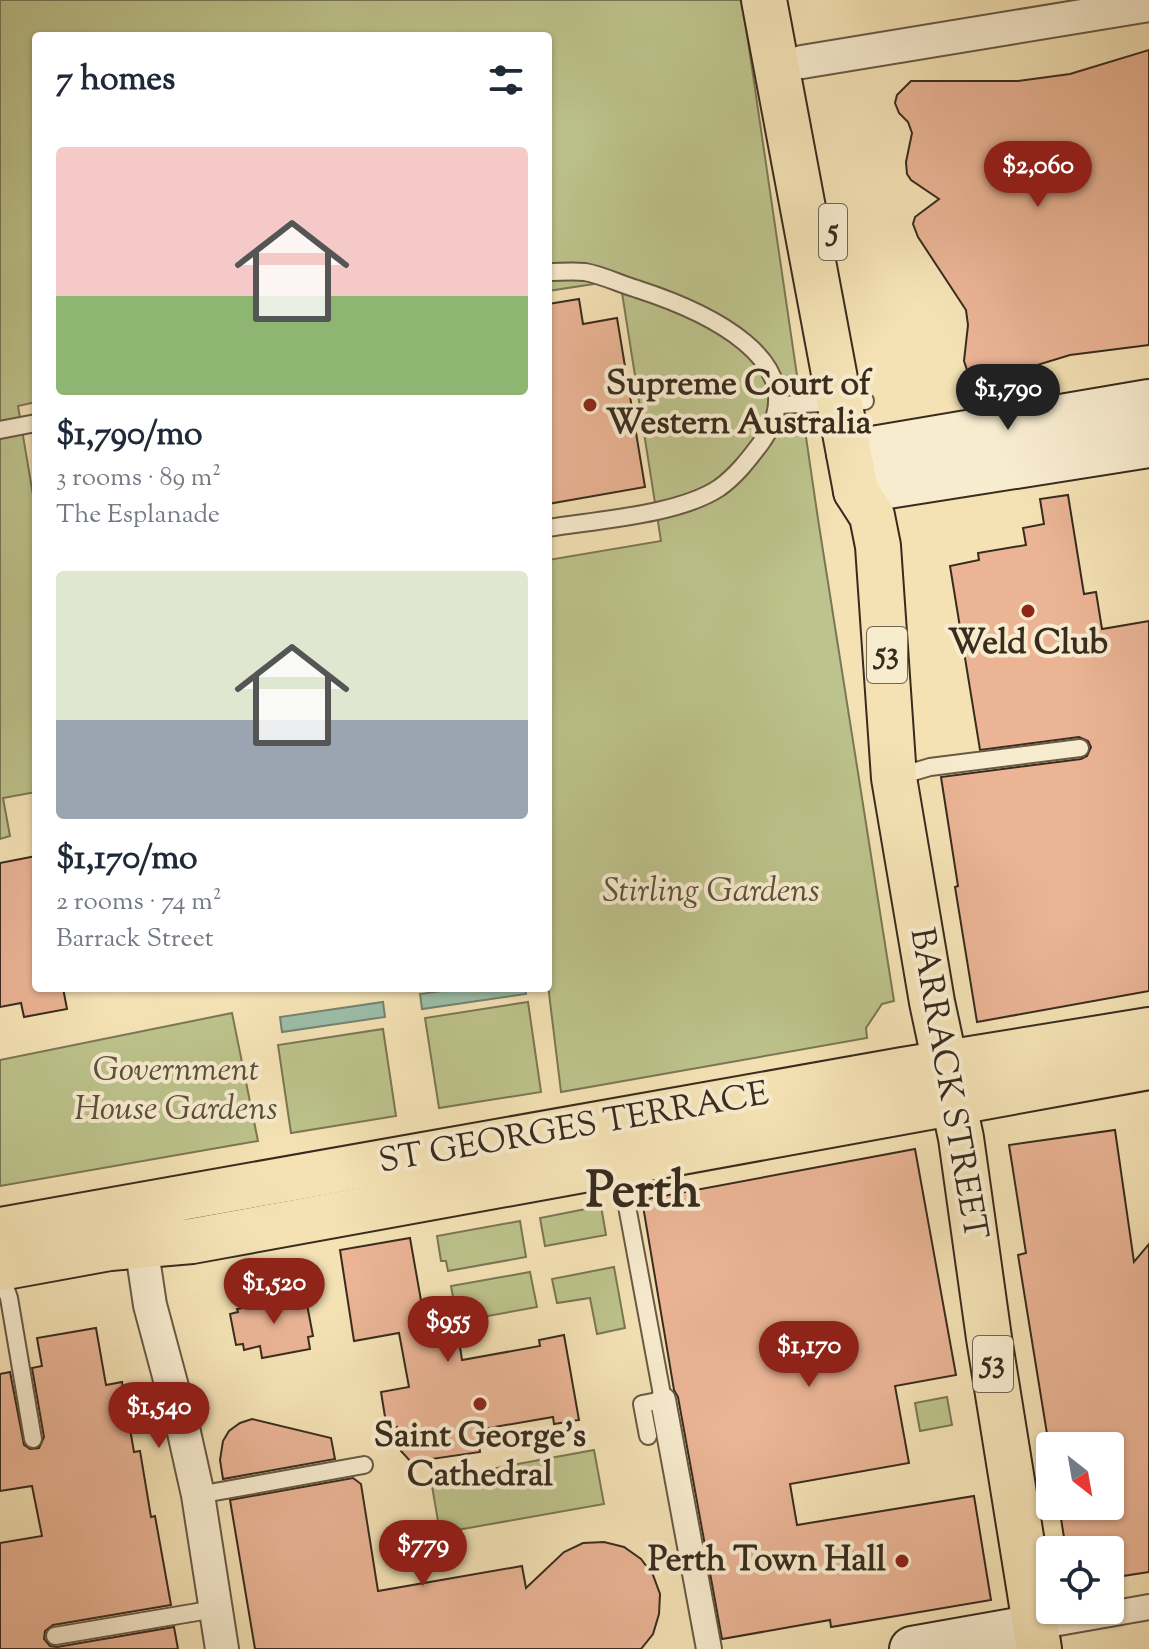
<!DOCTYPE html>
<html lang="en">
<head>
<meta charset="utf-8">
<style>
	body { margin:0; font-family:"Sorts Mill Goudy",serif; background:#f2f2f3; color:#1f2937; height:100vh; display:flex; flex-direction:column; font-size:30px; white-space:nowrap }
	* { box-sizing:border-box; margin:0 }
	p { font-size:26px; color:#747a83 }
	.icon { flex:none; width:44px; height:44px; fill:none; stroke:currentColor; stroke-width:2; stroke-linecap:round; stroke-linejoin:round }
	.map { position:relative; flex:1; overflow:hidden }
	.drawer { position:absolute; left:32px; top:32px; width:520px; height:960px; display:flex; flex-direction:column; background:#fff; border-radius:8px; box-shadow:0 2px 6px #0004 }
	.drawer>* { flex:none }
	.needle { width:52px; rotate:149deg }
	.tools { position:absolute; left:1036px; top:1432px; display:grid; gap:16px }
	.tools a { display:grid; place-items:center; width:88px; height:88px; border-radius:8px; background:#fff; box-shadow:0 2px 6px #0004; font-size:40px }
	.price { position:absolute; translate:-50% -68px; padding:0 18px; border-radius:28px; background:#8f2418; color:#fff; font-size:26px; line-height:52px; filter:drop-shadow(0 2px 4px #0008) }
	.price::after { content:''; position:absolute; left:50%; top:48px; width:24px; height:18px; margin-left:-12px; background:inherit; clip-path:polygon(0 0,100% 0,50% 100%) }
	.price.current { background:#222; color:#fff }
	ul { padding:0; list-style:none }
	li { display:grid; align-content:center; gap:16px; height:424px; padding:0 24px }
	li span { display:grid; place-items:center; height:248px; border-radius:8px; color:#555 }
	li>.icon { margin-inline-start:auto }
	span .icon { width:144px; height:144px; fill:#fffc; stroke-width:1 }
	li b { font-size:34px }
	h2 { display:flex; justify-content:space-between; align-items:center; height:96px; padding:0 24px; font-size:34px }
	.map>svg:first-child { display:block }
	.green { fill:#bdc38c; stroke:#7b7755; stroke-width:2 }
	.water { fill:#9cbeaa; stroke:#748372; stroke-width:2 }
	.building { fill:#eab495; stroke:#392b1e; stroke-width:2 }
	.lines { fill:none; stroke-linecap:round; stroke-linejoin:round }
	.service-casing { stroke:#685944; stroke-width:20 }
	.pedestrian-casing { stroke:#685944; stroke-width:28 }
	.minor-casing { stroke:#685944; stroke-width:36 }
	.secondary-casing { stroke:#392b1e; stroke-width:48 }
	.primary-casing { stroke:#392b1e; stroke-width:48 }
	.service { stroke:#f8eccf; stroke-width:16 }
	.pedestrian { stroke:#f8eccf; stroke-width:24 }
	.minor { stroke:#f8eccf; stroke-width:32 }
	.secondary { stroke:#f8eccf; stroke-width:44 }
	.primary { stroke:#f4e2b5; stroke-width:44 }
	.poi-dot { fill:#8f2418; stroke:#f8eccf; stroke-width:3 }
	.labels { text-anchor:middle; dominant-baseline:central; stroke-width:8; stroke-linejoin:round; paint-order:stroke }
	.shield { fill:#f8eccf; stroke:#726553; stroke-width:2 }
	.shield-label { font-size:32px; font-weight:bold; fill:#392b1e }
	.poi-label { font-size:34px; font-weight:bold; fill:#392b1e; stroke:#f8eccf }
	.park-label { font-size:34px; font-style:italic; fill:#5a513a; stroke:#f8eccf }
	.street-label { font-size:34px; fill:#392b1e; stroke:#f8eccf }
	.town-label { font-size:50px; font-weight:bold; fill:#392b1e; stroke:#f8eccf }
</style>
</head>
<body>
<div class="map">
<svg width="1149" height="1649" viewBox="0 0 1149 1649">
	<rect width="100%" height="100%" fill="#f4e2b5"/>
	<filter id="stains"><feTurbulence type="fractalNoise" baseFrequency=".0025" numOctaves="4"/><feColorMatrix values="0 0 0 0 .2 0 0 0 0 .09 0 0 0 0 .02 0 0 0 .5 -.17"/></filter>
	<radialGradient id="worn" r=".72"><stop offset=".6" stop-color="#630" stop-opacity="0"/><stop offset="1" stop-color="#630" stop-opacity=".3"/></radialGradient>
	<!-- green -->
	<g class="green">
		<polygon points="0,0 742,0 818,519 894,1001 882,1004 866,1028 867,1038 561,1092 548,985 548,560 661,541 620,280 548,291 548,36 36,36 36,402 18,406 36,513 36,792 3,798 10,836 0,839"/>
		<polygon points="528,1002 541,1092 439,1108 425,1018"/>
		<polygon points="232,1013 258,1141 0,1186 0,1060"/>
		<polygon points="383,1029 396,1116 291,1133 278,1045"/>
		<polygon points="601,1206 606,1235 545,1246 540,1218"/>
		<polygon points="520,1221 526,1257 448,1271 446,1261 441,1261 437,1236"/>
		<polygon points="614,1267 625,1328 597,1334 590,1298 557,1303 552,1279"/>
		<polygon points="530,1272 537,1307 455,1322 452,1320 448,1298 453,1297 451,1286"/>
		<polygon points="947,1397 952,1425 920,1431 915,1403"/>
		<polygon points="594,1450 604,1504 440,1533 431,1480"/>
	</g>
	<!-- water -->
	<g class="water">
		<polygon points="464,988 525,988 526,994 422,1009 420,994"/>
		<polygon points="383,1002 385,1017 282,1032 280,1017"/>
	</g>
	<!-- building -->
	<g class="building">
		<polygon points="1149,50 1149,345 1070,355 985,381 976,379 967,370 964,361 968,325 966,310 918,237 913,224 915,217 939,199 911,180 907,174 906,162 912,133 908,122 899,113 895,103 897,95 911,81 1018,81 1070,74"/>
		<polygon points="579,299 583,324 617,318 645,487 548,504 548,304"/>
		<polygon points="1068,495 1084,594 1096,592 1102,629 1149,621 1149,991 977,1022 955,887 958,886 941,777 1081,759 1087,756 1091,747 1088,741 1079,737 980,750 950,566 979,560 978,553 1026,545 1023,528 1044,524 1040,499"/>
		<polygon points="36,856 36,988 63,988 67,1009 24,1017 21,1003 0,1007 0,863"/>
		<polygon points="1115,1130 1134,1262 1149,1244 1149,1572 1110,1578 1110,1550 1066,1550 1059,1506 1110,1506 1110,1446 1049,1446 1018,1255 1026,1253 1009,1145"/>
		<polygon points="915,1149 956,1375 895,1386 909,1463 790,1484 797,1525 974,1496 991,1600 831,1627 830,1620 722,1639 678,1397 674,1390 642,1200"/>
		<polygon points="410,1238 429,1346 459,1340 462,1360 540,1346 539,1340 564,1335 579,1420 554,1424 553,1417 477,1430 480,1452 411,1462 401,1451 397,1427 387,1429 381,1392 409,1387 399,1333 354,1341 340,1250"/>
		<polygon points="305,1294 313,1336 308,1337 310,1349 262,1358 260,1346 244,1350 243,1344 236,1345 230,1314 238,1312 237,1309 264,1304 263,1302"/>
		<polygon points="96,1328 106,1385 122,1382 134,1452 140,1451 151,1517 155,1516 171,1605 53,1625 45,1631 44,1639 50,1646 57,1647 174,1627 178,1649 0,1649 0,1543 42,1536 32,1486 0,1491 0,1374 10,1372 24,1445 30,1449 39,1448 44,1437 32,1368 42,1366 37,1338"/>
		<polygon points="252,1419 331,1438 335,1459 223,1479 220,1460 223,1441 229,1431 240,1423"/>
		<polygon points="353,1478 361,1484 378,1591 522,1566 526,1588 564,1552 583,1543 604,1542 624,1547 641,1559 653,1575 660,1594 659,1614 653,1634 641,1649 255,1649 230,1500"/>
	</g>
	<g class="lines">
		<defs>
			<g id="service">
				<path d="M548 272C560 272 573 271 585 272 602 275 620 284 637 289 699 309 821 360 761 443 749 459 736 476 719 488 678 515 597 520 548 528"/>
				<polyline points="778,405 865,401"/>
				<polyline points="0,430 36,423"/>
				<polyline points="896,777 930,767 1080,748"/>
				<polyline points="619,1163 663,1400 642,1404 648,1436"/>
				<polyline points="0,1272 9,1298 33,1439"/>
				<polyline points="198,1495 364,1465"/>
				<polyline points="55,1636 215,1609"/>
			</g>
			<g id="pedestrian">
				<polyline points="663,1400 709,1649"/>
				<polyline points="1036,1627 1149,1607"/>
			</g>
			<g id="minor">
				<polyline points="802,62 1149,5"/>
				<polyline points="138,1225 150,1305 183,1428 198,1495 222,1649"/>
			</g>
			<g id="secondary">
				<polyline points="849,453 1149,402"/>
				<polyline points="856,491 1149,445"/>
				<polyline points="912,1649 1036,1627"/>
			</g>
			<g id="primary">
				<polyline points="764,0 856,491 872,516 878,546 894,778 932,1002 961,1138 989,1338 1039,1649"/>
				<polyline points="0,1230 903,1070 1149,1030"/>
				<polyline points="0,1268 110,1248 192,1241 1149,1067"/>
			</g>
		</defs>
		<!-- service casing -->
		<use href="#service" class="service-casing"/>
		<!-- pedestrian casing -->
		<use href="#pedestrian" class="pedestrian-casing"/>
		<!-- minor casing -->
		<use href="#minor" class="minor-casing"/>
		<!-- secondary casing -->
		<use href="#secondary" class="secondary-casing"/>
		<!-- primary casing -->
		<use href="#primary" class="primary-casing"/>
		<!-- service -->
		<use href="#service" class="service"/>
		<!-- pedestrian -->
		<use href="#pedestrian" class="pedestrian"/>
		<!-- minor -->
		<use href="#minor" class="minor"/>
		<!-- secondary -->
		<use href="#secondary" class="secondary"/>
		<!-- primary -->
		<use href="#primary" class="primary"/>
	</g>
	<!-- markers -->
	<g class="poi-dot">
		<circle cx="590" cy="405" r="8"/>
		<circle cx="1028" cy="611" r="8"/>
		<circle cx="480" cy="1404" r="8"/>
		<circle cx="902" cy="1561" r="8"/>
	</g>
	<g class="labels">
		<!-- shield labels -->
		<g class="shield">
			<rect x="819" y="204" width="28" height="56" rx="6"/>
			<rect x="867" y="627" width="40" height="56" rx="6"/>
			<rect x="973" y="1336" width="40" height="56" rx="6"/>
		</g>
		<g class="shield-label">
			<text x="833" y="232">5</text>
			<text x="887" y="655">53</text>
			<text x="993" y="1364">53</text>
		</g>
		<!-- poi labels -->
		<g class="poi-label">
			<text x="606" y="385" text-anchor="start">Supreme Court of<tspan x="606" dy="39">Western Australia</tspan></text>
			<text x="1028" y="644">Weld Club</text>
			<text x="480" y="1437">Saint George's<tspan x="480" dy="39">Cathedral</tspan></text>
			<text x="886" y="1561" text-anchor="end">Perth Town Hall</text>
		</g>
		<!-- park labels -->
		<g class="park-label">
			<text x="711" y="892">Stirling Gardens</text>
			<text x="176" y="1071">Government<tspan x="176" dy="39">House Gardens</tspan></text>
		</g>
		<!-- street labels -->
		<g class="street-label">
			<text transform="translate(947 1084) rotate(80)">BARRACK STREET</text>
			<text transform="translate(574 1129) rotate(-10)">ST GEORGES TERRACE</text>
		</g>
		<!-- town labels -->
		<g class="town-label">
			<text x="643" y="1194">Perth</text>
		</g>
	</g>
	<rect width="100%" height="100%" filter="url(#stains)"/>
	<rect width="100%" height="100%" fill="url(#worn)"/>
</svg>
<div class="tools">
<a><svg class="needle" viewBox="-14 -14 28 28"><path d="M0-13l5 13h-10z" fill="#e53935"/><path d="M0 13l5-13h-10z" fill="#747a83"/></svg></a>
<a><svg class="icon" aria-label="locate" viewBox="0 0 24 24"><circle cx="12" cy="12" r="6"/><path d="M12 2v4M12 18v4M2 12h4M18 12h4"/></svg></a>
</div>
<b class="price" style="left:1038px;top:209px">$2,060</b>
<b class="price current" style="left:1008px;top:432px">$1,790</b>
<b class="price" style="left:274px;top:1326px">$1,520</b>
<b class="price" style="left:448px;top:1364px">$955</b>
<b class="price" style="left:809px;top:1389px">$1,170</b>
<b class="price" style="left:159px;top:1450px">$1,540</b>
<b class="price" style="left:423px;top:1588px">$779</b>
<section class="drawer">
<h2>7 homes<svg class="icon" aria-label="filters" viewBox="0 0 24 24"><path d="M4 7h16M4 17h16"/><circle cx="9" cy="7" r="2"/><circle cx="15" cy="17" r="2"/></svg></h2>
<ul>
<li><span style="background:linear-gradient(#f6c9c9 60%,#8fb573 0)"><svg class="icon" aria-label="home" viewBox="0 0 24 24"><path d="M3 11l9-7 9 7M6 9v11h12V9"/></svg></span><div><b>$1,790/mo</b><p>3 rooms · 89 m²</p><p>The Esplanade</p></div></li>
<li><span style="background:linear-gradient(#dfe7d0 60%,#9aa5b1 0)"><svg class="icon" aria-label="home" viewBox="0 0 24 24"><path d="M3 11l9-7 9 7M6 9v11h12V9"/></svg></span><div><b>$1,170/mo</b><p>2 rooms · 74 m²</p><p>Barrack Street</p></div></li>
</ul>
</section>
</div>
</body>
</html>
